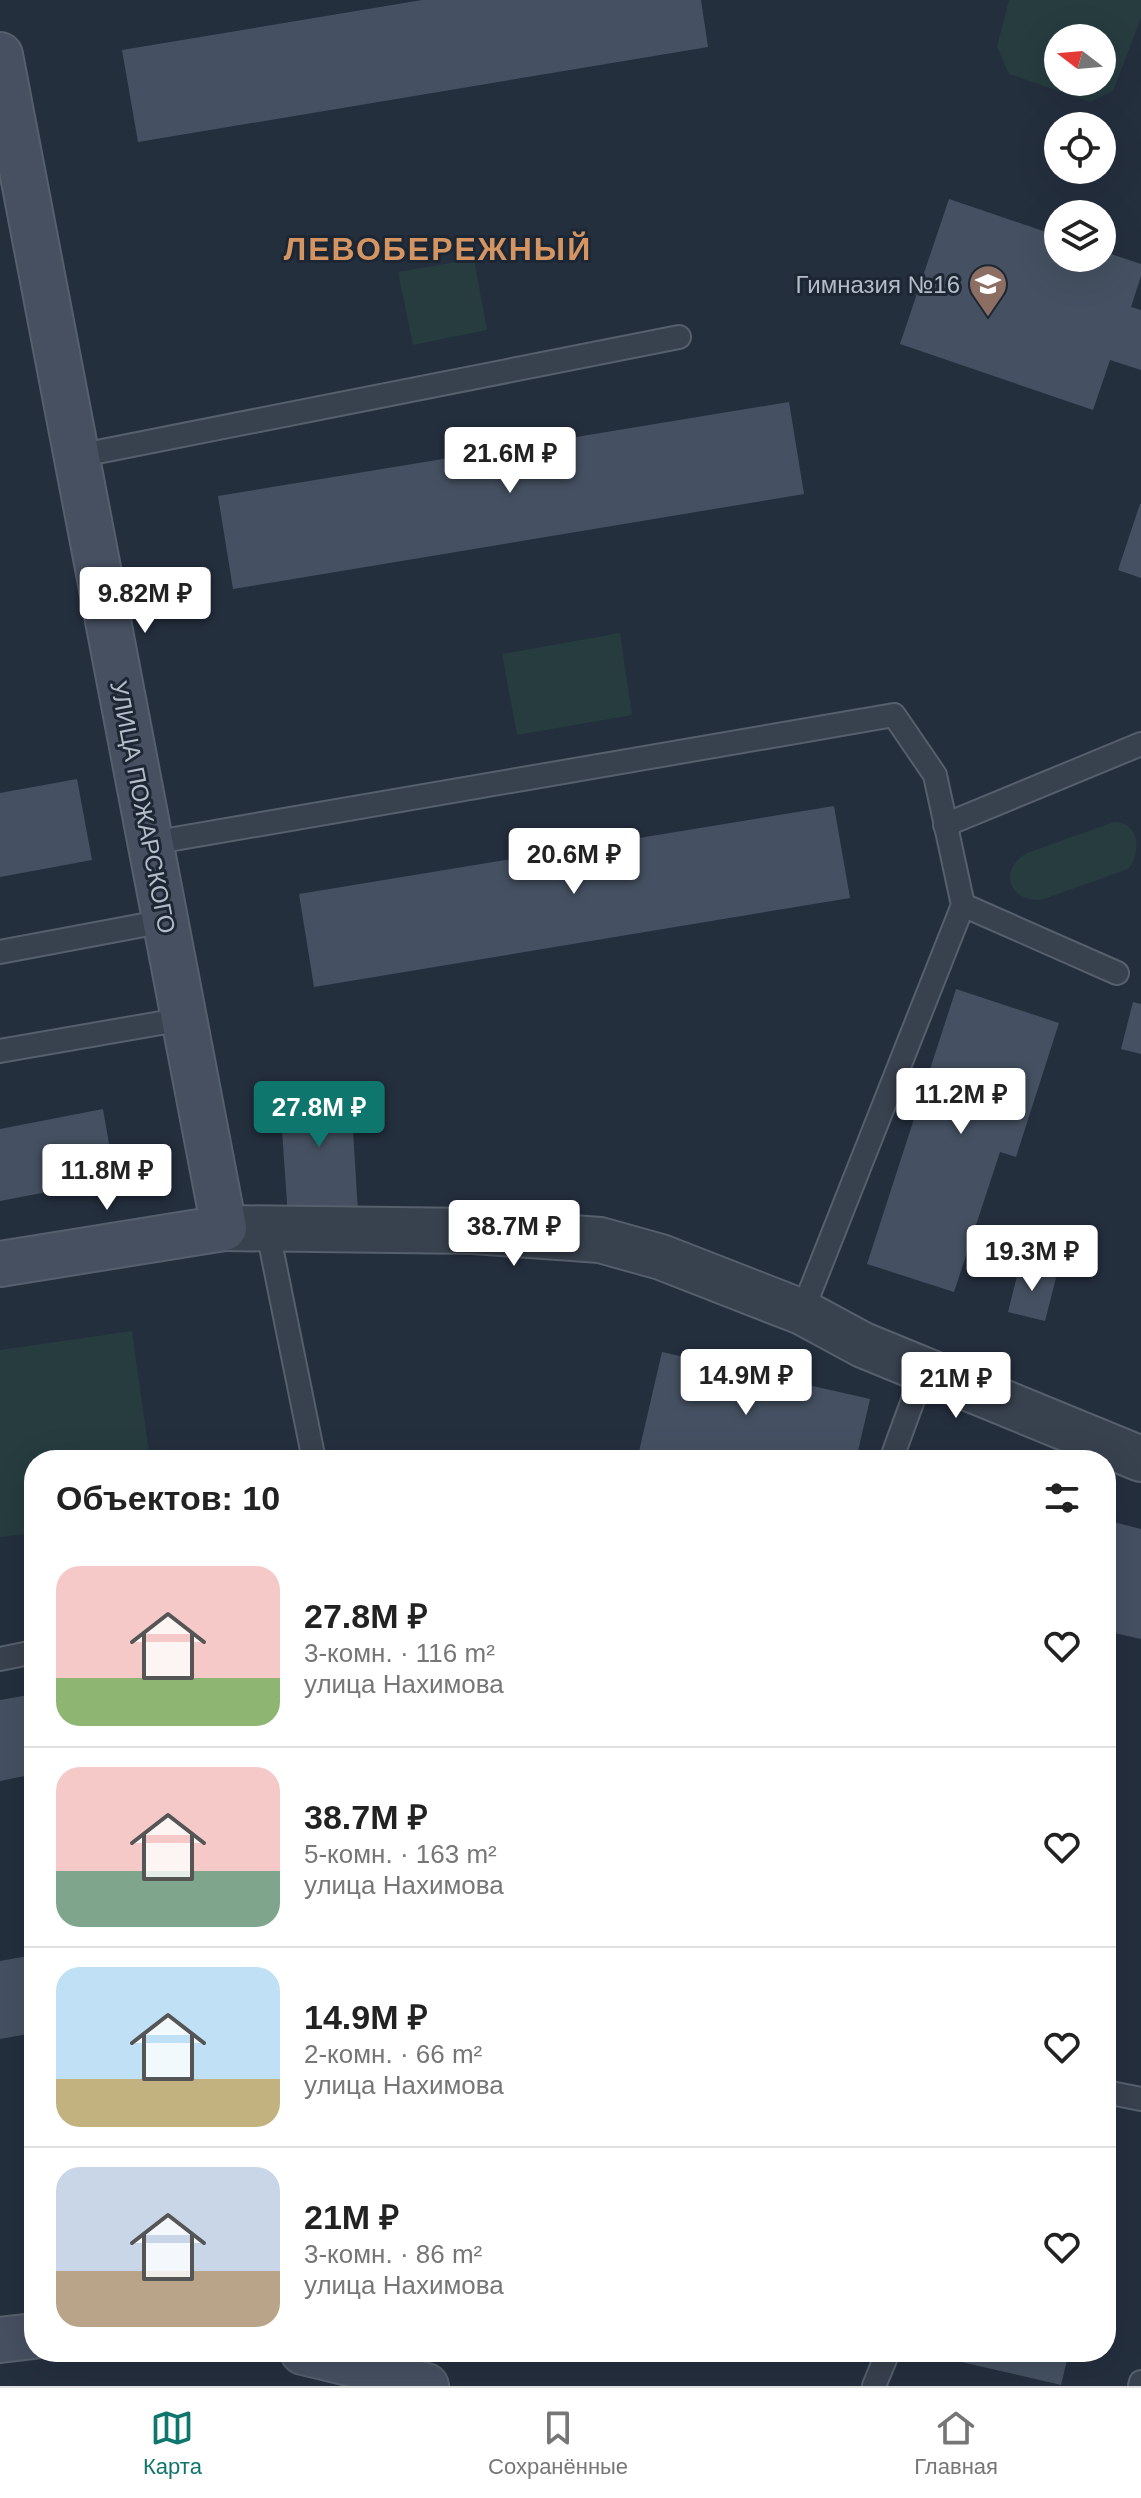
<!DOCTYPE html>
<html lang="ru">
<head>
<meta charset="utf-8">
<style>
	body { margin:0; font-family:Helvetica,sans-serif; background:#f6f6f6; color:#222; height:100vh; display:flex; flex-direction:column; font-size:30px; white-space:nowrap }
	* { box-sizing:border-box; margin:0 }
	p { font-size:26px; color:#767676 }
	.icon { flex:none; width:44px; height:44px; fill:none; stroke:currentColor; stroke-width:2; stroke-linecap:round; stroke-linejoin:round }
	.map { position:relative; flex:1; overflow:hidden }
	.side { position:absolute; left:24px; top:1450px; width:1092px; height:912px; display:flex; flex-direction:column; background:#fff; border-radius:32px; box-shadow:0 8px 32px #0002 }
	.side>* { flex:none }
	.needle { width:52px; rotate:286deg }
	.controls { position:absolute; left:1044px; top:24px; display:grid; gap:16px }
	.controls a { display:grid; place-items:center; width:72px; height:72px; border-radius:50%; background:#fff; box-shadow:0 8px 32px #0002; font-size:40px }
	.price { position:absolute; translate:-50% -68px; padding:0 18px; border-radius:8px; background:#fff; color:#222; font-size:26px; line-height:52px; filter:drop-shadow(0 2px 4px #0008) }
	.price::after { content:''; position:absolute; left:50%; top:48px; width:24px; height:18px; margin-left:-12px; background:inherit; clip-path:polygon(0 0,100% 0,50% 100%) }
	.price.on { background:#0f766e; color:#fff }
	ul { padding:0; list-style:none }
	li { display:flex; align-items:center; gap:24px; height:200px; padding:0 32px }
	li+li { border-top:2px solid #e0e0e0 }
	li span { display:grid; place-items:center; flex:none; width:224px; height:160px; border-radius:24px; color:#555 }
	li>.icon { margin-inline-start:auto }
	span .icon { width:96px; height:96px; fill:#fffc; stroke-width:1 }
	li b { font-size:34px }
	h2 { display:flex; justify-content:space-between; align-items:center; height:96px; padding:0 32px; font-size:34px }
	.tabs { display:flex; justify-content:space-around; align-items:center; height:112px; border-top:2px solid #e0e0e0; background:#fff; font-size:22px; color:#767676 }
	.tabs a { display:grid; justify-items:center; gap:4px }
	.tabs .on { color:#0f766e }
	.map>svg:first-child { display:block }
	.green { fill:#263c3f; fill-rule:evenodd }
	.building { fill:#455162 }
	.lines { fill:none; stroke-linecap:round; stroke-linejoin:round }
	.lane-casing { stroke:#565f6c; stroke-width:26 }
	.street-casing { stroke:#565f6c; stroke-width:48 }
	.secondary-casing { stroke:#565f6c; stroke-width:48 }
	.lane { stroke:#38414e; stroke-width:22 }
	.street { stroke:#38414e; stroke-width:44 }
	.secondary { stroke:#465061; stroke-width:44 }
	.labels { text-anchor:middle; dominant-baseline:central; stroke-width:6; stroke-linejoin:round; paint-order:stroke }
	.poi-label { font-size:24px; fill:#b4bcc9; stroke:#1d2633; text-anchor:end }
	.street-label { font-size:24px; fill:#b4bcc9; stroke:#1d2633 }
	.district-label { font-size:32px; font-weight:bold; letter-spacing:2px; fill:#d59563; stroke:#1d2633 }
</style>
</head>
<body>
<div class="map">
<svg width="1141" height="2386" viewBox="0 0 1141 2386">
	<rect width="100%" height="100%" fill="#242f3e"/>
	<!-- green -->
	<g class="green">
		<path d="M1009 0H1141V18L1113 91 1090 102 1009 74 997 47ZM1102 38V82H1058V38Z"/>
		<polygon points="474,259 487,330 413,345 398,272"/>
		<polygon points="620,633 632,715 517,735 502,654"/>
		<path d="M1114 822C1141 822 1141 855 1128 869L1041 900C1007 901 999 869 1027 853Z"/>
		<polygon points="132,1331 150,1460 34,1460 34,1533 0,1537 0,1350"/>
	</g>
	<!-- building -->
	<g class="building">
		<polygon points="422,0 701,0 708,47 138,142 122,50"/>
		<polygon points="949,199 1058,236 1058,258 1102,258 1102,251 1141,264 1141,276 1131,307 1141,310 1141,370 1110,360 1093,410 900,344"/>
		<polygon points="789,402 804,494 233,589 218,496"/>
		<polygon points="1140,504 1141,504 1141,578 1118,570"/>
		<polygon points="77,779 92,860 0,877 0,793"/>
		<polygon points="834,806 850,898 314,987 299,894"/>
		<polygon points="956,989 1059,1023 1016,1157 1000,1152 954,1292 867,1264"/>
		<polygon points="1133,1002 1141,1004 1141,1054 1121,1049"/>
		<polygon points="350,1082 358,1212 288,1217 279,1087"/>
		<polygon points="103,1109 115,1179 0,1201 0,1129"/>
		<polygon points="1020,1264 1057,1274 1045,1321 1008,1312"/>
		<polygon points="662,1352 870,1399 856,1460 637,1460"/>
		<polygon points="1106,1520 1141,1529 1141,1639 1106,1631"/>
		<polygon points="34,1694 34,1774 0,1781 0,1700"/>
		<polygon points="34,1955 34,2033 0,2039 0,1961"/>
		<polygon points="918,2352 1069,2352 1061,2385"/>
	</g>
	<g class="lines">
		<defs>
			<g id="lane">
				<polyline points="77,456 679,337"/>
				<polyline points="945,825 1141,744"/>
				<polyline points="151,843 894,715 935,775 963,905 802,1312"/>
				<polyline points="963,905 1117,973"/>
				<polyline points="0,952 165,921"/>
				<polyline points="0,1051 184,1019"/>
				<polyline points="267,1227 314,1460"/>
				<polyline points="891,1460 924,1370"/>
				<polyline points="0,1659 34,1652"/>
				<polyline points="1106,2092 1141,2099"/>
				<polyline points="874,2386 888,2352"/>
				<polyline points="1140,2386 1141,2382"/>
			</g>
			<polyline id="street" points="224,1228 474,1231 600,1240 661,1257 802,1312 863,1345 1141,1459"/>
			<g id="secondary">
				<polyline points="0,55 224,1228 0,1264"/>
				<polyline points="0,2340 34,2336"/>
				<polyline points="303,2352 361,2366 426,2386"/>
			</g>
		</defs>
		<!-- lane casing -->
		<use href="#lane" class="lane-casing"/>
		<!-- street casing -->
		<use href="#street" class="street-casing"/>
		<!-- secondary casing -->
		<use href="#secondary" class="secondary-casing"/>
		<!-- lane -->
		<use href="#lane" class="lane"/>
		<!-- street -->
		<use href="#street" class="street"/>
		<!-- secondary -->
		<use href="#secondary" class="secondary"/>
	</g>
	<!-- icons -->
	<defs>
		<symbol id="school-pin" viewBox="-11 -11 22 30"><path d="M0 17L-7.5 6A9.5 9.5 0 1 1 7.5 6Z" fill="#8d6e63" stroke="#1d2633"/><path d="M0-5L7-2L0 1L-7-2ZM-4 1L0 2.5L4 1V4Q0 6-4 4Z" fill="#fff"/></symbol>
	</defs>
	<g fill-rule="evenodd">
		<use href="#school-pin" x="966" y="262" width="44" height="60"/>
	</g>
	<g class="labels">
		<!-- poi labels -->
		<g class="poi-label">
			<text x="960" y="284">Гимназия №16</text>
		</g>
		<!-- street labels -->
		<g class="street-label">
			<text transform="translate(143 807) rotate(79)">УЛИЦА ПОЖАРСКОГО</text>
		</g>
		<!-- district labels -->
		<g class="district-label">
			<text x="438" y="249">ЛЕВОБЕРЕЖНЫЙ</text>
		</g>
	</g>
</svg>
<div class="controls">
<a><svg class="needle" viewBox="-14 -14 28 28"><path d="M0-13l5 13h-10z" fill="#e53935"/><path d="M0 13l5-13h-10z" fill="#767676"/></svg></a>
<a><svg class="icon" aria-label="locate" viewBox="0 0 24 24"><circle cx="12" cy="12" r="6"/><path d="M12 2v4M12 18v4M2 12h4M18 12h4"/></svg></a>
<a><svg class="icon" aria-label="layers" viewBox="0 0 24 24"><path d="M12 4l9 5-9 5-9-5zM3 14l9 5 9-5"/></svg></a>
</div>
<b class="price" style="left:510px;top:495px">21.6M ₽</b>
<b class="price" style="left:145px;top:635px">9.82M ₽</b>
<b class="price" style="left:574px;top:896px">20.6M ₽</b>
<b class="price" style="left:961px;top:1136px">11.2M ₽</b>
<b class="price on" style="left:319px;top:1149px">27.8M ₽</b>
<b class="price" style="left:107px;top:1212px">11.8M ₽</b>
<b class="price" style="left:514px;top:1268px">38.7M ₽</b>
<b class="price" style="left:1032px;top:1293px">19.3M ₽</b>
<b class="price" style="left:746px;top:1417px">14.9M ₽</b>
<b class="price" style="left:956px;top:1420px">21M ₽</b>
<section class="side">
<h2>Объектов: 10<svg class="icon" aria-label="filters" viewBox="0 0 24 24"><path d="M4 7h16M4 17h16"/><circle cx="9" cy="7" r="2"/><circle cx="15" cy="17" r="2"/></svg></h2>
<ul>
<li><span style="background:linear-gradient(#f6c9c9 70%,#8fb573 0)"><svg class="icon" aria-label="home" viewBox="0 0 24 24"><path d="M3 11l9-7 9 7M6 9v11h12V9"/></svg></span><div><b>27.8M ₽</b><p>3-комн. · 116 m²</p><p>улица Нахимова</p></div><svg class="icon" aria-label="heart" viewBox="0 0 24 24"><path d="M12 20l-8-8c-3-5 5-10 8-4 3-6 11-1 8 4z"/></svg></li>
<li><span style="background:linear-gradient(#f6c9c9 65%,#7fa58c 0)"><svg class="icon" aria-label="home" viewBox="0 0 24 24"><path d="M3 11l9-7 9 7M6 9v11h12V9"/></svg></span><div><b>38.7M ₽</b><p>5-комн. · 163 m²</p><p>улица Нахимова</p></div><svg class="icon" aria-label="heart" viewBox="0 0 24 24"><path d="M12 20l-8-8c-3-5 5-10 8-4 3-6 11-1 8 4z"/></svg></li>
<li><span style="background:linear-gradient(#bfe0f5 70%,#c2b280 0)"><svg class="icon" aria-label="home" viewBox="0 0 24 24"><path d="M3 11l9-7 9 7M6 9v11h12V9"/></svg></span><div><b>14.9M ₽</b><p>2-комн. · 66 m²</p><p>улица Нахимова</p></div><svg class="icon" aria-label="heart" viewBox="0 0 24 24"><path d="M12 20l-8-8c-3-5 5-10 8-4 3-6 11-1 8 4z"/></svg></li>
<li><span style="background:linear-gradient(#c9d6e8 65%,#b9a48a 0)"><svg class="icon" aria-label="home" viewBox="0 0 24 24"><path d="M3 11l9-7 9 7M6 9v11h12V9"/></svg></span><div><b>21M ₽</b><p>3-комн. · 86 m²</p><p>улица Нахимова</p></div><svg class="icon" aria-label="heart" viewBox="0 0 24 24"><path d="M12 20l-8-8c-3-5 5-10 8-4 3-6 11-1 8 4z"/></svg></li>
</ul>
</section>
</div>
<nav class="tabs">
<a class="on"><svg class="icon" aria-label="map" viewBox="0 0 24 24"><path d="M3 6l6-2 6 2 6-2v14l-6 2-6-2-6 2zM9 4v14M15 6v14"/></svg>Карта</a>
<a><svg class="icon" aria-label="saved" viewBox="0 0 24 24"><path d="M7 4h10v16l-5-4-5 4z"/></svg>Сохранённые</a>
<a><svg class="icon" aria-label="home" viewBox="0 0 24 24"><path d="M3 11l9-7 9 7M6 9v11h12V9"/></svg>Главная</a>
</nav>
</body>
</html>
